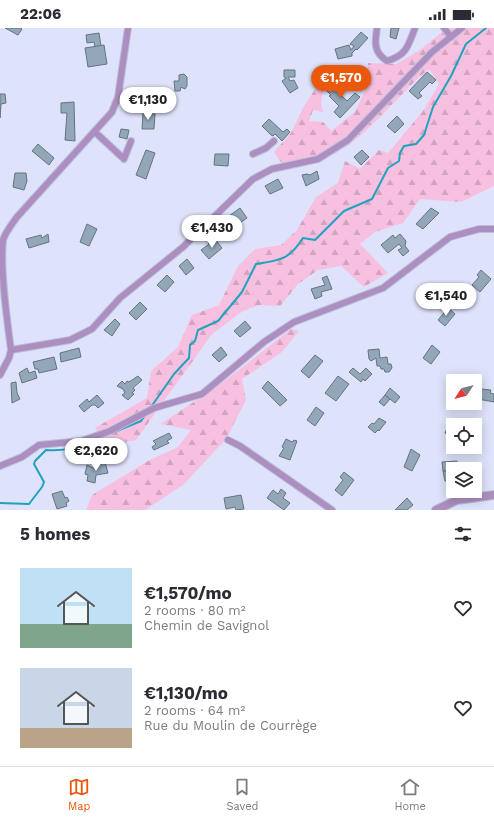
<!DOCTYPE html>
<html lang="en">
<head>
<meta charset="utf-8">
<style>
	body { margin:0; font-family:"Work Sans",sans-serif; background:#f7f7f7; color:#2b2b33; height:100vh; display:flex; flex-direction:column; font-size:15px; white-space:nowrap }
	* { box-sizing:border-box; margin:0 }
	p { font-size:13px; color:#7c7c81 }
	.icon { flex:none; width:22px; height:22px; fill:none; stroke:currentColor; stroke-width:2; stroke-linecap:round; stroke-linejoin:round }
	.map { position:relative; height:482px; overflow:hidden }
	.side { display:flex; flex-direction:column; background:#fff; flex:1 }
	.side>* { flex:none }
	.needle { width:26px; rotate:234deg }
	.controls { position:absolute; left:446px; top:346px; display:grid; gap:8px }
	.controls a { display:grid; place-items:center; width:36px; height:36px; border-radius:0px; background:#fff; box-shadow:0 2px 10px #0003; font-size:20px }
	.price { position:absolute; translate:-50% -34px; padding:0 9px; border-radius:14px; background:#fff; color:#222; font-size:13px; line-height:26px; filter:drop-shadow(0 1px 2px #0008) }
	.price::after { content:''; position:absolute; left:50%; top:24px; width:12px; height:9px; margin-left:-6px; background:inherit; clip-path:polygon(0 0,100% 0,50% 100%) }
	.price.current { background:#ea580c; color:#fff }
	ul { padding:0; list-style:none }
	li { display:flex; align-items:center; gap:12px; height:100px; padding:0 20px }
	li span { display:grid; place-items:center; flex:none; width:112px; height:80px; border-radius:0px; color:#555 }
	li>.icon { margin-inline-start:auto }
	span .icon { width:48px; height:48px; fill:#fffc; stroke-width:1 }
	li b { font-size:17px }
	h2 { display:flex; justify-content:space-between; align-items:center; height:48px; padding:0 20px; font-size:17px }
	.status { display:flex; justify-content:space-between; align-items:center; height:28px; padding:0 20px; background:#fff; direction:ltr }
	.status svg { height:11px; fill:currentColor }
	.tab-bar { display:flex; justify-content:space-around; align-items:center; height:56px; border-top:1px solid #e1e1e2; background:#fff; font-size:11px; color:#7c7c81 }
	.tab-bar a { display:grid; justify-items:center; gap:2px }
	.tab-bar .current { color:#ea580c }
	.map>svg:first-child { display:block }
	.forest { fill:url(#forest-firs) }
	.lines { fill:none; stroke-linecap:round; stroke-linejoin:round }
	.stream { stroke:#1da3bd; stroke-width:2 }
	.building { fill:#93a7b9; stroke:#627485 }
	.minor-casing { stroke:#bcc0d6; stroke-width:8 }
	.tertiary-casing { stroke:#bcc0d6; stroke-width:10 }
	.minor { stroke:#ac8fc0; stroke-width:6 }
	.tertiary { stroke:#ac8fc0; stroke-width:8 }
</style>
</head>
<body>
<div class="status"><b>22:06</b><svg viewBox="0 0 49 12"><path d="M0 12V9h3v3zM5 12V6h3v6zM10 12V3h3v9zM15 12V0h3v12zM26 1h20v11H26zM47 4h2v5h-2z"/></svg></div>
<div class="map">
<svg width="494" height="482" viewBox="0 0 494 482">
	<defs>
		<pattern id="forest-firs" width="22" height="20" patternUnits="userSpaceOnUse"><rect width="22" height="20" fill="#f7c0e1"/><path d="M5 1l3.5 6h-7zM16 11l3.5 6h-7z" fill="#d3a4c0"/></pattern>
	</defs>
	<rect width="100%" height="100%" fill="#dee2fb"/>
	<!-- forest -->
	<g class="forest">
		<path d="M447 0H494V158L461 174 420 171 403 195 375 204 360 216 388 245 364 259 341 238 318 242 298 256 280 278 259 277 243 283 212 306 136 412 107 417 95 400 147 370 151 343 178 319 192 287 219 277 238 238 255 221 281 217 297 202 316 169 338 155 345 133 360 141 379 122 388 125 423 83 439 56 429 41C398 66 364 114 329 128 316 134 298 134 283 137L274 124 291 105 303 80 319 55 324 56 321 76 323 84 313 82 309 93 323 94 331 103 355 84 367 58 368 35 396 36 420 22Z"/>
		<polygon points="291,301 299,303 282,324 242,351 246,372 226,411 183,457 145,482 86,482 92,467 148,433 178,419 191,402 161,396 226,352"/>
	</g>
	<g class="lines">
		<!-- stream -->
		<g class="stream">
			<path d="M151 379 174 346 189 330 190 317 195 313 198 302 218 293 242 264 256 236C280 232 289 232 303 210L315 212 344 183 372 171 388 140 399 133 400 125 404 118 416 116 424 107 433 79 451 48 466 16 486 0"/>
			<polyline points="112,405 141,393 146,386"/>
			<path d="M0 475 29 476 42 459 44 454 34 436 35 433 46 422C71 424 83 417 106 407"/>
		</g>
	</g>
	<!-- building -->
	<g class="building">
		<polygon points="5,0 21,0 22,1 18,7"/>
		<polygon points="391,0 399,0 396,11 390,9"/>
		<polygon points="361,4 368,10 357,22 356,21 352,25 352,28 338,31 335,21 349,17 351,22 354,18 350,16"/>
		<polygon points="99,5 101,18 95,19 94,14 87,15 86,7"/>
		<polygon points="104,17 107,36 88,39 85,20"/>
		<polygon points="284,42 295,42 295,49 288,49 290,53 294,52 298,60 290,65 282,53 286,50 284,49"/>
		<polygon points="427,44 436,52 432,56 430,54 419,65 422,68 418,71 409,63"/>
		<polygon points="184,46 187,49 187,58 185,61 181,59 180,63 175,63 174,53 179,53 179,47"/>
		<polygon points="341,49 345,53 336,62 347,73 355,65 360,69 340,90 334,84 339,78 329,68 331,67 327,63"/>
		<polygon points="0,66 5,66 6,75 1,76 0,90"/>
		<polygon points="74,74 75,113 65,112 67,85 61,85 61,75"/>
		<polygon points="143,85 155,86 154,101 142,101"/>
		<polygon points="397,88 404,96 395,105 387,98"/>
		<polygon points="269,91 283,104 287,101 290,104 282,113 275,106 273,108 271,107 262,98"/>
		<polygon points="121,101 129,102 127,111 119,109"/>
		<polygon points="38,116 54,130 49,137 32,123"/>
		<polygon points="146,122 155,125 146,151 136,147"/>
		<polygon points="362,122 369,129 361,137 354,129"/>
		<polygon points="215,126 229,126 228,138 214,137"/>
		<polygon points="317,143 319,151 306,158 302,147 307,146 310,147"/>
		<polygon points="15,145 26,145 27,153 24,162 13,159"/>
		<polygon points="278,151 283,160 270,166 265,158"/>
		<polygon points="240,180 247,190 236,198 229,188"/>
		<polygon points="431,180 439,185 423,201 416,196"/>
		<polygon points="87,196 97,201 89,218 80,214"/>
		<polygon points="48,206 49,214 29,220 26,211 41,207 42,210"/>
		<polygon points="400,206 406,213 405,218 409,223 403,228 398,222 402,220 399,216 388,225 381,217 393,207 395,210"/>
		<polygon points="214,210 222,220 209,231 201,222 209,216 208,215"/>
		<polygon points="187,231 194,240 186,247 179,238"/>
		<polygon points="481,242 491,251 480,264 472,257 479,249 477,247"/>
		<polygon points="167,247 174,254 165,264 157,257"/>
		<polygon points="327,248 332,261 321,264 322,268 315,271 311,261 325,257 322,250"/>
		<polygon points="140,274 147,281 136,292 129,285"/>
		<polygon points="448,280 455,286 445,298 438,292"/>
		<polygon points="115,291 120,296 112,308 104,302"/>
		<polygon points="245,293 251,300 240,309 234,303"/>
		<polygon points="432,317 440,324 431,336 423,330"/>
		<polygon points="221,319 227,327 219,334 212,327"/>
		<polygon points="79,320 81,329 61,334 60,325"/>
		<polygon points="379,321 380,330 387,329 388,336 391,336 392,340 389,344 385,344 384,341 381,341 380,338 377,338 376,330 371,333 369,331 368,322"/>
		<polygon points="315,327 323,333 309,350 301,343"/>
		<polygon points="54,329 57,341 39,345 38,341 35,341 33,334"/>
		<polygon points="27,340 29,345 35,343 37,350 22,355 19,345"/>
		<polygon points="353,340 360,346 366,340 372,346 365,353 363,351 361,354 349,344"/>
		<polygon points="138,348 142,352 133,360 135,362 132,365 134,366 128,372 122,367 125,365 123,361 117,358 122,353 125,356 127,353 129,354"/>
		<polygon points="338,348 349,356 336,373 325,365"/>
		<polygon points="268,353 287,372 280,378 262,360"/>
		<polygon points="16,354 17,365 20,371 12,375 11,355"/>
		<polygon points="390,360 400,369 395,375 385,367"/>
		<polygon points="481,361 491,362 490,365 494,366 494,374 478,371 476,372 475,365 480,363"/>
		<polygon points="97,367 104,375 98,380 95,377 92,377 84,384 79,378 87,371 89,374"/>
		<polygon points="385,367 390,371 384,378 379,374"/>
		<polygon points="316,379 324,385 315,398 307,392"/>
		<polygon points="379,390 386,394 379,403 378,402 375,405 368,399 372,395 374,396"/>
		<polygon points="449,396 453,398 450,407 445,405"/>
		<polygon points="169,405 172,410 167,413 169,415 154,422 152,419 156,416 153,413"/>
		<polygon points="286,411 292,414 294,412 297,413 290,432 279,428 284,420 282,419"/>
		<polygon points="411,421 420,427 412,443 404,439"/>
		<polygon points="457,433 457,441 453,441 453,452 449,453 448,443 443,443 442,434"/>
		<polygon points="105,434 108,445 96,447 95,455 87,453 88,447 85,446 87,437 93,440"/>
		<polygon points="443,443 448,443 449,453 445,453"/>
		<polygon points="344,444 354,452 342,468 335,462 343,452 340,449"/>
		<polygon points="281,461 286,465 283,470 290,475 284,482 267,470 273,462 278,466"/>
		<polygon points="62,463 65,470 67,469 69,473 66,475 67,478 57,481 52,466"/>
		<polygon points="241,467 244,481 236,482 235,479 226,481 224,470"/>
		<polygon points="407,470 413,477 407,482 395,482"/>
	</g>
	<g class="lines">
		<defs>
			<g id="minor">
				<path d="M377 0C375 14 373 24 387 33 407 27 408 18 415 0"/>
				<polyline points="444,0 451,9"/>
				<polyline points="95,104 124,131 131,113"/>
				<polyline points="253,126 266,120 274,113"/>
				<polyline points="11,322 70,312 92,301 120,270 183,219 253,151 272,141 318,131 348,112 432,24 462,0"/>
				<path d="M0 347 9 330 11 322C7 291 0 242 3 212 6 203 12 196 17 189L112 84 118 69 128 0"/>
				<polyline points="228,412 240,418 332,482"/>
				<polyline points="0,438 22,429 39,417 81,413 110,403 154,380 202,366 264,314 294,294 383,260 450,209 479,201 494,201"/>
			</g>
			<polyline id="tertiary" points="436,482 457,472 494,467"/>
		</defs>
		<!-- minor casing -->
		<use href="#minor" class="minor-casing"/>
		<!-- tertiary casing -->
		<use href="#tertiary" class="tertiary-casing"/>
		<!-- minor -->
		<use href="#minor" class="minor"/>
		<!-- tertiary -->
		<use href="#tertiary" class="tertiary"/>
	</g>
</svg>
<div class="controls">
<a><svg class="needle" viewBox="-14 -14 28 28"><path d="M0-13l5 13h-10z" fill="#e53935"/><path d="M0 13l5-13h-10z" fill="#7c7c81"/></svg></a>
<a><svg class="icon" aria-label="locate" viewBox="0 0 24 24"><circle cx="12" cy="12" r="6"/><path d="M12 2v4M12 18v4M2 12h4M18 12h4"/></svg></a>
<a><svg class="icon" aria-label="layers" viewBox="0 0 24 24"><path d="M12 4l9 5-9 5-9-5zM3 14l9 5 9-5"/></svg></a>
</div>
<b class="price current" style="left:341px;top:71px">€1,570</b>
<b class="price" style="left:148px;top:93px">€1,130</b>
<b class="price" style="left:212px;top:221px">€1,430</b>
<b class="price" style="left:446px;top:289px">€1,540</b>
<b class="price" style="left:96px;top:444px">€2,620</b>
</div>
<section class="side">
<h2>5 homes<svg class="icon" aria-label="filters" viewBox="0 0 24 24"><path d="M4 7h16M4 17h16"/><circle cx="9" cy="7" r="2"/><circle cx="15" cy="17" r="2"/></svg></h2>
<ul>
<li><span style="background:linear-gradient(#bfe0f5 70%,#7fa58c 0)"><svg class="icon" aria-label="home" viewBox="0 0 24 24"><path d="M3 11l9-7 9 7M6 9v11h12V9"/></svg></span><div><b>€1,570/mo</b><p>2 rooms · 80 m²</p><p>Chemin de Savignol</p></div><svg class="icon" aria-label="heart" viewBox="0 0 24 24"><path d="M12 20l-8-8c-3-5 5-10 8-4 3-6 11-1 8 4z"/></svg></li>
<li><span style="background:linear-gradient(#c9d6e8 75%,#b9a48a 0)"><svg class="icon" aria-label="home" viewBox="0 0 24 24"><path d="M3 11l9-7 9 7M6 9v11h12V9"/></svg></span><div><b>€1,130/mo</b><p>2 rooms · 64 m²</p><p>Rue du Moulin de Courrège</p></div><svg class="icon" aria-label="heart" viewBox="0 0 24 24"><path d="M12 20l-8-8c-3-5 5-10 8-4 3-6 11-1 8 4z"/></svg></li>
</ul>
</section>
<nav class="tab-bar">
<a class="current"><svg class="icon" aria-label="map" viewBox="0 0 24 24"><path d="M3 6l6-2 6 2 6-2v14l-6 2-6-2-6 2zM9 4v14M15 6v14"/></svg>Map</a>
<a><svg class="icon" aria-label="saved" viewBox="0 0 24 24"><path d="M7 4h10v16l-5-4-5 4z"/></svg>Saved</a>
<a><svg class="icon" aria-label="home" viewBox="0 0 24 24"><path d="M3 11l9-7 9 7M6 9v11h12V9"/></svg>Home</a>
</nav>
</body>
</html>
